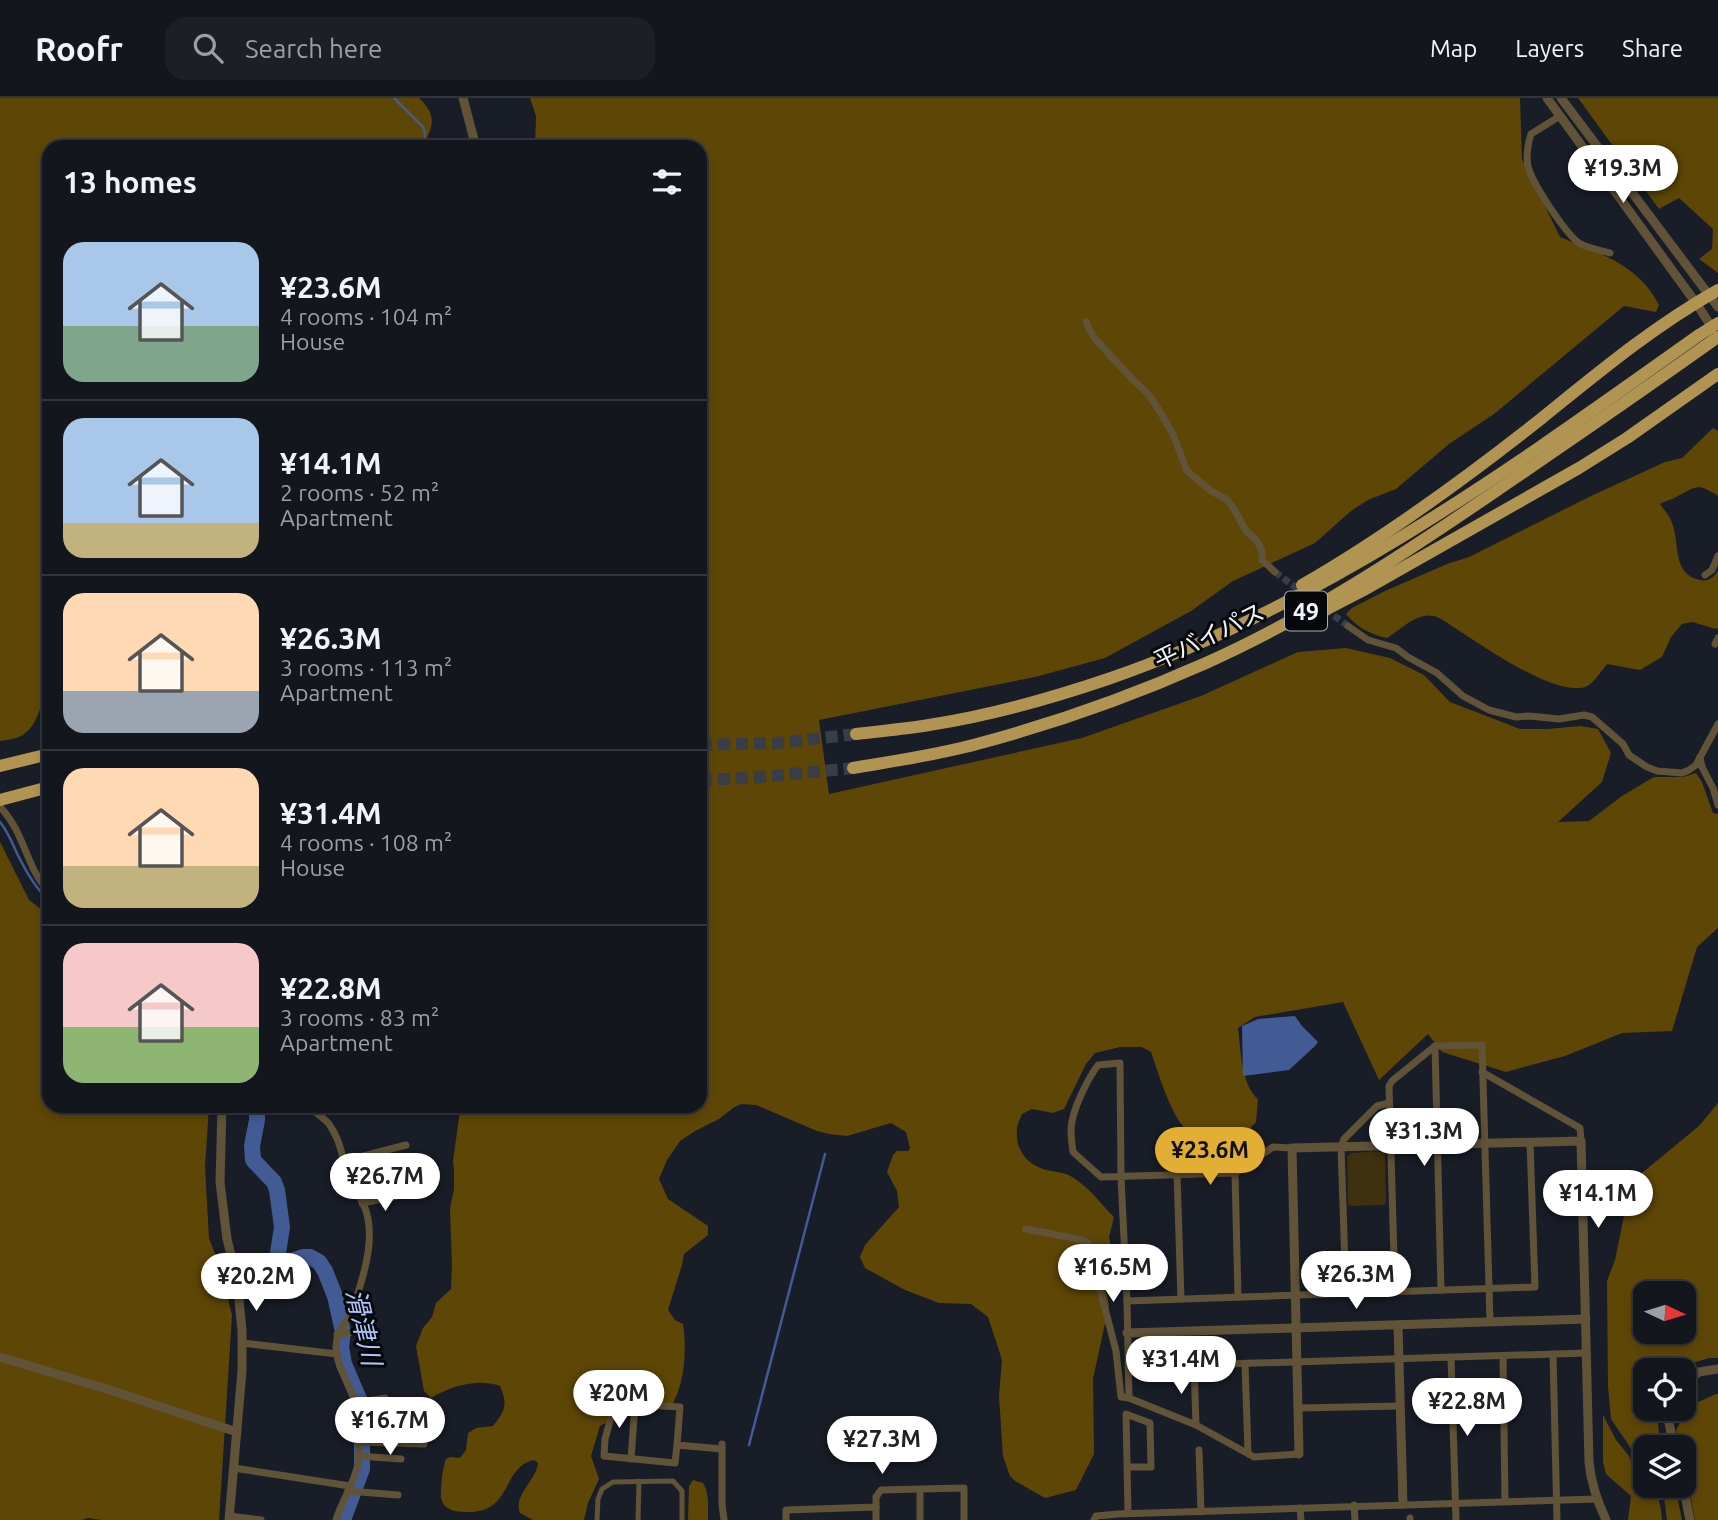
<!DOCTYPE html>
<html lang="en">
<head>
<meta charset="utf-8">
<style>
	body { margin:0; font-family:Ubuntu,"Noto Sans JP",sans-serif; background:#1c1f26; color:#f1f3f6; height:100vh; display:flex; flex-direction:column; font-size:26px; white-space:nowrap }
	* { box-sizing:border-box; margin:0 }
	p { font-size:23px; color:#9d9fa4 }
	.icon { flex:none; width:38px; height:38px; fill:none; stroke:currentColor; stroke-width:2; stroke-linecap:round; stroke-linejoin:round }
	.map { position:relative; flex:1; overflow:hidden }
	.details { position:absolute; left:42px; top:42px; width:665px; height:973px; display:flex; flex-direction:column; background:#13161d; border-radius:21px; box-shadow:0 4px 10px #0003,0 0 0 2px #32353b }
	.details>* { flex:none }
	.needle { width:46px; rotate:94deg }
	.buttons { position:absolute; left:1633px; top:1183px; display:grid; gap:14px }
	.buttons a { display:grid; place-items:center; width:63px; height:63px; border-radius:14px; background:#13161d; box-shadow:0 4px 10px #0003,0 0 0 2px #32353b; font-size:35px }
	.price { position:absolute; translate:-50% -60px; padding:0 16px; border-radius:24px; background:#fff; color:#222; font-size:23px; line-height:46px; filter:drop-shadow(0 2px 4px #0008) }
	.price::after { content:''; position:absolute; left:50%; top:42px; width:21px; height:16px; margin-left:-10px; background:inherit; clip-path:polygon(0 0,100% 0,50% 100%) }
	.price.active { background:#e2af34; color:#111 }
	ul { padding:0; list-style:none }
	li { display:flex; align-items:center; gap:21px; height:175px; padding:0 21px }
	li+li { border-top:2px solid #32353b }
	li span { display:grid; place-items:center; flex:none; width:196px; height:140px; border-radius:21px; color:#555 }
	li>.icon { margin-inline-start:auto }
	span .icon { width:84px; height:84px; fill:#fffc; stroke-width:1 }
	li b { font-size:30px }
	h2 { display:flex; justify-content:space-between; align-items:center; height:84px; padding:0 21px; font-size:30px }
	header { display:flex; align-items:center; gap:42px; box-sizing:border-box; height:98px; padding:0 35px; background:#13161d; border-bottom:2px solid #32353b }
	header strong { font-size:33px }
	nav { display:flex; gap:38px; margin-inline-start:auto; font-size:24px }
	.search { width:490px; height:63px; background:#1c1f26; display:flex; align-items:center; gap:18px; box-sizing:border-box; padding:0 24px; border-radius:21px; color:#9d9fa4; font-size:26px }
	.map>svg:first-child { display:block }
	.green { fill:#3f3010 }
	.forest { fill:#5e4607; fill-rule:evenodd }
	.water { fill:#425b95 }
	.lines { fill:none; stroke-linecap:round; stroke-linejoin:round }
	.stream { stroke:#425b95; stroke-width:2.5 }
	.river { stroke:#425b95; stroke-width:16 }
	.minor-tunnel { stroke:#393d47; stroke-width:7; stroke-dasharray:7 3.5; stroke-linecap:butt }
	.trunk-tunnel { stroke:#393d47; stroke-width:12; stroke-dasharray:12 6; stroke-linecap:butt }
	.pedestrian { stroke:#615338; stroke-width:5 }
	.minor { stroke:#615338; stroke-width:7 }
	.tertiary { stroke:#615338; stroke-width:9 }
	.trunk { stroke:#b29452; stroke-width:12 }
	.trunk-bridge { stroke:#b29452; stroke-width:12 }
	.labels { text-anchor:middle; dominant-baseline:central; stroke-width:6; stroke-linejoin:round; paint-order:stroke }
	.shield { fill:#06080c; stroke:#aaadb3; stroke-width:2 }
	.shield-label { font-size:23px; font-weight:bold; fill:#f1f4fb }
	.street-label { font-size:24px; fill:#f1f4fb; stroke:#06080c }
	.water-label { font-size:26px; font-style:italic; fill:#afc7fb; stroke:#06080c }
</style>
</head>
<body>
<header>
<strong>Roofr</strong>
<div class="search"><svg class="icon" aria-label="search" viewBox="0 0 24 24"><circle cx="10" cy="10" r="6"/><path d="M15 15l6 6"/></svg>Search here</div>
<nav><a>Map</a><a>Layers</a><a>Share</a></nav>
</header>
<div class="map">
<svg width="1718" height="1422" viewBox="0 0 1718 1422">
	<rect width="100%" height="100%" fill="#191d27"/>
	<!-- green -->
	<polygon class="green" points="1381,1053 1385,1056 1386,1105 1383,1107 1350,1108 1348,1107 1347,1059 1351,1055"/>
	<!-- forest -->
	<g class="forest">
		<path d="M0 0H419C438 18 433 29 422 49H49V557C46 580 45 625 21 638 15 641 7 642 0 643Z"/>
		<path d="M530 0H1520L1522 61 1560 139C1600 156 1637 165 1659 207L1656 214 1624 208 1494 316 1449 346 1396 391 1368 402 1351 413 1315 445 1233 483 1191 513 1105 560 1035 579 819 622 829 696 1082 640 1201 598 1298 554 1346 550 1390 560 1424 577 1450 604 1520 631H1548L1580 628 1598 631 1611 655 1602 684 1558 724 1589 723 1622 698 1654 679H1683L1696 675 1702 684 1713 715 1718 716V830L1697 849 1672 933 1622 935 1565 958 1506 974 1442 954 1428 936 1379 982 1343 904 1255 919 1238 930C1241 952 1241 987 1258 1001L1256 1024 1240 1041C1225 1042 1211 1043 1196 1039 1174 1031 1159 976 1151 954L1142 949H1120L1095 955 1086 966 1064 1011 1053 1015 1032 1011 1022 1016C1020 1021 1017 1027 1017 1032 1015 1052 1028 1068 1047 1072 1060 1075 1067 1074 1078 1083 1092 1093 1102 1107 1114 1119L1109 1139 1111 1150 1099 1159 1109 1207 1093 1281 1094 1356 1076 1392 1045 1400 1015 1383 1010 1378 1003 1358 999 1298 1002 1262 988 1219 971 1206 939 1205 905 1192 865 1170 860 1159 865 1147 899 1109 897 1093 887 1074 893 1057 897 1053H908L910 1050 906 1034 891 1025 847 1038 829 1036 817 1033 756 1007 741 1006 733 1010 719 1021 695 1033 680 1043 667 1062 659 1081 668 1101 708 1128V1137L684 1156 682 1167 668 1212 675 1222 683 1226C687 1251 685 1290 669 1311L633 1310 600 1328 591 1358 599 1381 588 1405 584 1422H533L520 1415C513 1397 536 1383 538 1365L534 1362C498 1370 516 1422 455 1413 447 1411 442 1407 441 1399 441 1386 442 1373 446 1361L451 1359 460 1360 466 1352 468 1335 476 1330 493 1328C505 1313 508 1306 500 1288 478 1280 451 1288 431 1300L424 1293 416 1248 423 1230 432 1219 436 1205 451 1191 452 1167 450 1110 454 1091V1072L453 1063 460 1013 463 1008H700V49H535L536 18Z"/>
		<polygon points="1578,0 1718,0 1718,175 1699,161 1712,151 1713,131 1679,100 1659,111"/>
		<path d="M1713 330 1718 333V398C1696 384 1697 389 1676 399 1671 402 1665 403 1660 406 1664 412 1670 418 1672 425 1680 445 1672 477 1700 482 1708 484 1714 479 1718 473V530L1716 531 1692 524 1682 526 1671 539 1662 559 1640 572 1607 566C1601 573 1596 582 1589 587 1562 604 1483 548 1458 532 1451 528 1442 520 1434 518 1417 514 1400 532 1387 540 1369 536 1358 530 1346 516L1352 510 1385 493 1447 466 1469 459 1591 398 1665 364 1682 360Z"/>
		<polygon points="0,744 29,802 49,817 49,1008 209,1008 205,1069 209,1140 220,1169 232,1217 219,1422 102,1422 88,1420 82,1422 0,1422"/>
		<path d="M1718 1005V1260H1709L1689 1266 1682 1272H1645V1311H1657L1660 1349H1645V1375L1639 1368 1630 1349 1611 1321 1608 1289 1607 1183 1615 1162 1631 1084 1699 1028ZM1645 1195H1684V1234H1645Z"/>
		<polygon points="1716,1296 1718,1296 1718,1422 1695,1422 1684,1366 1684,1349 1680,1349 1676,1332 1689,1308"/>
		<path d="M1603 1317 1616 1342 1629 1358 1634 1371 1645 1382V1388H1651C1659 1399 1661 1408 1662 1422H1628L1631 1398 1606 1376 1603 1364Z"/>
		<polygon points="693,1382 703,1385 706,1391 708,1402 708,1422 688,1422 689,1388"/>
		<polygon points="1659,1388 1675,1388 1682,1422 1667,1422 1663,1392"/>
	</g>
	<!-- water -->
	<polygon class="water" points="1295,918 1302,928 1318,944 1315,948 1289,972 1243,978 1242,928 1258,921"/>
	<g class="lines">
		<!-- stream -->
		<g class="stream">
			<polyline points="394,0 423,29 425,36 424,49"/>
			<path d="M0 724C10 736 14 751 22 765 29 779 38 792 49 803"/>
			<polyline points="749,1347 825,1056"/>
		</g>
		<!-- river -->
		<polyline class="river" points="257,1008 257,1022 252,1048 253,1062 274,1084 277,1092 282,1129 278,1155 280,1163 285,1165 303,1159 310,1159 319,1164 325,1173 335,1198 343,1234 341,1249 344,1266 362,1308 362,1371 343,1422"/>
		<!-- minor-tunnel -->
		<polyline class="minor-tunnel" points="1275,474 1348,528"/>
		<!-- trunk-tunnel -->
		<g class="trunk-tunnel">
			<polyline points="700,647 777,645 856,636"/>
			<polyline points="700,682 750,680 853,670"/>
		</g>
		<!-- pedestrian -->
		<g class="pedestrian">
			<polyline points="597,1422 598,1401 602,1391 613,1384 673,1383 682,1393 682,1422"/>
			<polyline points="638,1422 639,1383"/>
		</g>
		<!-- minor -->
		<g class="minor">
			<path d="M1560 18 1531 36C1528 44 1526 59 1528 68 1531 84 1566 136 1579 145 1587 150 1600 152 1610 155"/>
			<polyline points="1086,223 1089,231 1096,242 1135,284 1148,296 1159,312 1173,336 1187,373 1211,393 1226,401 1233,409 1245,431 1259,446 1262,453 1262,462 1275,474"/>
			<polyline points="1705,477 1712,472 1718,458"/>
			<polyline points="1348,528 1368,542 1396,550 1408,559 1437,575 1463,598 1489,612 1516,619 1529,618 1559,621 1584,617 1592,619 1623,646 1629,657 1647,669 1657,673 1682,675 1689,672 1696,667 1718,626"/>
			<polyline points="1715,546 1718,540"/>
			<polyline points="1700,659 1702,669 1713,690 1718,707"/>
			<path d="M0 709C25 734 26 771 49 793"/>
			<polyline points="1435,948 1441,1192"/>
			<polyline points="1482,974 1580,1030 1581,1043"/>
			<path d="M309 1008C315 1015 323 1019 329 1026 340 1041 342 1059 348 1076 353 1088 360 1099 365 1110 375 1137 366 1169 358 1195 356 1201 354 1209 351 1215 344 1229 337 1231 336 1248 336 1271 352 1288 357 1309 357 1329 362 1351 357 1370 353 1388 341 1404 336 1422"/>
			<path d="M1292 1050 1273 1049 1235 1075 1101 1079 1073 1054C1072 1047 1071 1039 1071 1031 1072 1012 1087 982 1098 967L1120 965 1121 1079 1127 1203 1129 1300 1196 1327 1254 1359 1299 1356"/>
			<polyline points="344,1063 406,1047"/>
			<polyline points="1235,1075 1238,1199"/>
			<polyline points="1177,1076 1181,1201"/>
			<polyline points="362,1105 402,1097"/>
			<polyline points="1026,1131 1083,1142 1088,1145 1116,1253 1121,1299 1129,1300"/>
			<polyline points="1395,1194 1389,988 1392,983 1435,948 1482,947 1490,1224"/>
			<polyline points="1346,1196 1341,1049 1344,1041 1377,1008 1389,1005"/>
			<polyline points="1127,1203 1535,1189 1530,1044"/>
			<polyline points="354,1206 366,1204"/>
			<polyline points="337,1237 367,1231"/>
			<polyline points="242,1245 337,1256"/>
			<polyline points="1553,1256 1557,1422"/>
			<polyline points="1503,1258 1505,1403"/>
			<polyline points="1451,1260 1456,1422"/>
			<polyline points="1245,1266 1248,1355"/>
			<polyline points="1194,1267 1196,1327"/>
			<polyline points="1128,1269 1587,1255"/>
			<polyline points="356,1305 385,1300"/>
			<polyline points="1298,1310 1400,1308"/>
			<polyline points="358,1344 424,1346"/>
			<polyline points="722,1346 722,1406 724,1422"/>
			<polyline points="677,1347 680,1309 615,1305 605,1341 604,1358 675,1365 677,1347 722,1351"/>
			<polyline points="1199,1352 1201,1414"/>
			<polyline points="358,1358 401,1361"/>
			<polyline points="631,1361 635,1306"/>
			<polyline points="1127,1369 1151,1369 1150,1325 1126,1316 1128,1415"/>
			<polyline points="234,1370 350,1388"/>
			<polyline points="920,1392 920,1422"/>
			<polyline points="348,1393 398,1397"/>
			<polyline points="1354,1407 1355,1422"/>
			<polyline points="876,1409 876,1422"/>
			<polyline points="1300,1410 1301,1422"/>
			<polyline points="229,1418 261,1422"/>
			<polyline points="1410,1420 1410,1422"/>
			<polyline points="786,1422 786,1412 876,1409 876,1399 881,1392 964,1390 964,1422"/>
			<polyline points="1094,1422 1096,1418 1118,1416 1597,1401"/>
		</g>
		<!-- tertiary -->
		<g class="tertiary">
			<polyline points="463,0 476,49"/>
			<polyline points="1547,0 1696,205 1713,231"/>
			<polyline points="1561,0 1718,209"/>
			<polyline points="222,1008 220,1084 227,1141 237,1181 242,1233 242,1273 229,1422"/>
			<polyline points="1398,1227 1403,1406"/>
			<polyline points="1127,1235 1586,1221"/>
			<polyline points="0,1259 110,1292 237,1334"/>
			<polyline points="1684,1285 1699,1274 1718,1271"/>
			<polyline points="1671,1311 1669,1325 1674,1349"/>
			<path d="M1299 1356 1292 1050 1581 1043 1589 1364C1591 1385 1597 1403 1606 1422"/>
			<polyline points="1683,1388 1690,1422"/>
		</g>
		<!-- trunk -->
		<g class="trunk">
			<path d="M1302 487C1386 439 1466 380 1542 320 1599 274 1654 228 1718 192"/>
			<polyline points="1304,523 1362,493 1579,370 1627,340 1718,276"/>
			<path d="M856 636C881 633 905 631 929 627 988 618 1052 600 1108 581 1326 506 1513 369 1699 237"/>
			<polyline points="0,668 49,656"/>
			<path d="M853 670C894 663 937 657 977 646 1056 625 1132 598 1206 565 1309 519 1404 456 1496 393 1571 342 1645 291 1718 239"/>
			<polyline points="0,702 49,689"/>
		</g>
		<!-- trunk-bridge -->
		<polyline class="trunk-bridge" points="1699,237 1718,225"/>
	</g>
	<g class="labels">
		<!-- shield labels -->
		<rect class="shield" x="1285" y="493.5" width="42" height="39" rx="5"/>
		<g class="shield-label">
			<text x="1306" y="513">49</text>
		</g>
		<!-- street labels -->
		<g class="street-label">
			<text transform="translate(1209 538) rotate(-26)">平バイパス</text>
		</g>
		<!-- water labels -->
		<g class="water-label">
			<text transform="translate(364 1229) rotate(77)">滑津川</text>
		</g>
	</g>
</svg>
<div class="buttons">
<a><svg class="needle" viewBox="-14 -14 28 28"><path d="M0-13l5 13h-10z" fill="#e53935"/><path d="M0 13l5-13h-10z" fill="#9d9fa4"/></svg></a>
<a><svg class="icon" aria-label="locate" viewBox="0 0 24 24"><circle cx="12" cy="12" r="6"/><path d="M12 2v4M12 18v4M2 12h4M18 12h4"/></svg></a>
<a><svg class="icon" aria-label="layers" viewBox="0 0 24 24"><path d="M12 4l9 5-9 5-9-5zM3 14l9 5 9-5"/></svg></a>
</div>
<b class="price" style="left:1623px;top:107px">¥19.3M</b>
<b class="price" style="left:1424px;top:1070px">¥31.3M</b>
<b class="price active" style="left:1210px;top:1089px">¥23.6M</b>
<b class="price" style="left:385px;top:1115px">¥26.7M</b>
<b class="price" style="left:1598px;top:1132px">¥14.1M</b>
<b class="price" style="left:1113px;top:1206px">¥16.5M</b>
<b class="price" style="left:1356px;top:1213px">¥26.3M</b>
<b class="price" style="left:256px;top:1215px">¥20.2M</b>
<b class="price" style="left:1181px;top:1298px">¥31.4M</b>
<b class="price" style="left:619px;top:1332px">¥20M</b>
<b class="price" style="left:1467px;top:1340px">¥22.8M</b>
<b class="price" style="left:390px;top:1359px">¥16.7M</b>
<b class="price" style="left:882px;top:1378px">¥27.3M</b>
<section class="details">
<h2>13 homes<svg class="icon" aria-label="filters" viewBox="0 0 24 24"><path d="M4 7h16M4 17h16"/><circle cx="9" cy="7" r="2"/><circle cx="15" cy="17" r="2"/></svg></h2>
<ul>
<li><span style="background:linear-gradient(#a9c7e8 60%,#7fa58c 0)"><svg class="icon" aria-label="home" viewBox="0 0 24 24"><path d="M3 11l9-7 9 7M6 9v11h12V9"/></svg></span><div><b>¥23.6M</b><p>4 rooms · 104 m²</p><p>House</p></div></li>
<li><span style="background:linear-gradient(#a9c7e8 75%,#c2b280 0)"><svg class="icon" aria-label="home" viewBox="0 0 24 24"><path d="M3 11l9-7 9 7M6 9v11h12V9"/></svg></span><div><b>¥14.1M</b><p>2 rooms · 52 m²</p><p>Apartment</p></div></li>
<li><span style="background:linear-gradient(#ffd9b3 70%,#9aa5b1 0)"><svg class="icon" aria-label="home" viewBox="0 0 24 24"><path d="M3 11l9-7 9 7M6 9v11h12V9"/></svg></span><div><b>¥26.3M</b><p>3 rooms · 113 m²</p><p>Apartment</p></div></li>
<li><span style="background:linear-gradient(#ffd9b3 70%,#c2b280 0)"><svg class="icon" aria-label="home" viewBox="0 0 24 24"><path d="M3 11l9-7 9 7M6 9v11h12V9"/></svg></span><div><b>¥31.4M</b><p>4 rooms · 108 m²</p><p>House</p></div></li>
<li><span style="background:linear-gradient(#f6c9c9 60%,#8fb573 0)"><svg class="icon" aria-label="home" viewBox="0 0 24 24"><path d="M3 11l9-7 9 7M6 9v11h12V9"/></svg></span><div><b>¥22.8M</b><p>3 rooms · 83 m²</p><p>Apartment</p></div></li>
</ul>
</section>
</div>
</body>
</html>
